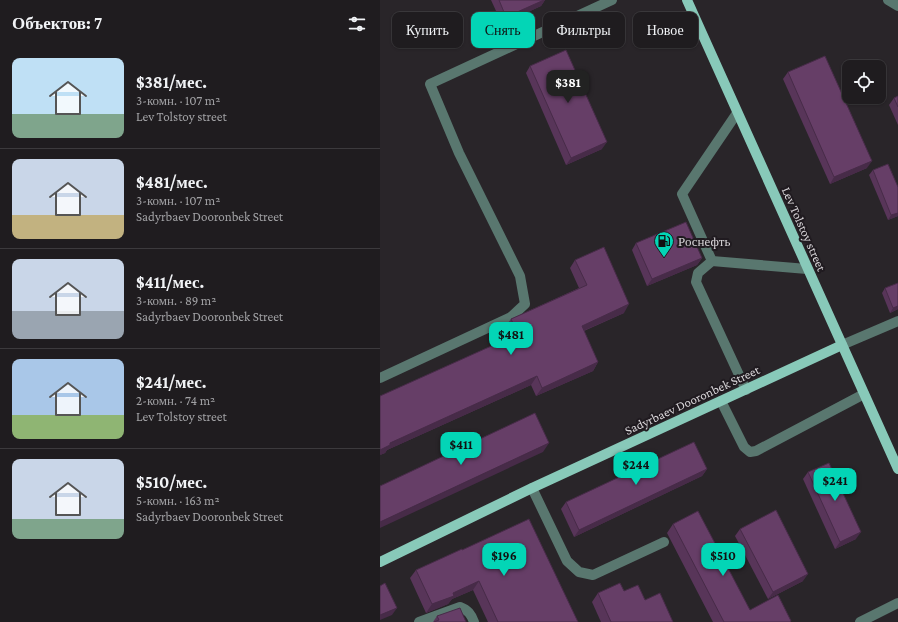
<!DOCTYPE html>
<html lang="ru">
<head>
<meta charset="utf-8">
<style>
	body { margin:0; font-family:"Crimson Pro",serif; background:#272528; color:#f1f3f6; height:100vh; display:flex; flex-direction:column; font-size:15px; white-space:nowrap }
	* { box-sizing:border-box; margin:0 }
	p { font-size:13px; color:#a1a1a4 }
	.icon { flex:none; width:22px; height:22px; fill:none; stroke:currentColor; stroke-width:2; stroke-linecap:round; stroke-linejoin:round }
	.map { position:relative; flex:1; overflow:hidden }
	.sheet { display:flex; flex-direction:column; background:#1f1c1f; width:380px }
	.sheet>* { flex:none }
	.hud { position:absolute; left:12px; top:12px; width:380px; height:36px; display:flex; gap:8px }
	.fabs { position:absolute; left:462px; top:60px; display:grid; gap:8px }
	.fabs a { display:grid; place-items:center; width:44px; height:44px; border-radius:8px; background:#1f1c1f; box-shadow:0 1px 3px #0004,0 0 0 1px #3c3a3d; font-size:20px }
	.price { position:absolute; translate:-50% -34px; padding:0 9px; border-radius:8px; background:#03d5b6; color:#111; font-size:13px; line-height:26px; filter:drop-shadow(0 1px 2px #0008) }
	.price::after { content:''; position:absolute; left:50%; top:24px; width:12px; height:9px; margin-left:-6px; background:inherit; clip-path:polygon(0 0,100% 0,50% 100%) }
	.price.active { background:#222; color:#fff }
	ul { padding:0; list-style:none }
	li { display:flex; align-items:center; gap:12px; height:100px; padding:0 12px }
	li+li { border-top:1px solid #3c3a3d }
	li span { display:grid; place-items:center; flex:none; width:112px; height:80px; border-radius:8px; color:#555 }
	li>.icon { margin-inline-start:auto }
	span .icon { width:48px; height:48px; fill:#fffc; stroke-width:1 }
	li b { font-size:17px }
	h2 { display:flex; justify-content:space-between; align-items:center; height:48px; padding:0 12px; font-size:17px }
	.chip { padding:0 14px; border-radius:8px; background:#1f1c1f; box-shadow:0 1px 3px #0004,0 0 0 1px #3c3a3d; font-size:14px; line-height:36px }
	.chip.active { background:#03d5b6; color:#111 }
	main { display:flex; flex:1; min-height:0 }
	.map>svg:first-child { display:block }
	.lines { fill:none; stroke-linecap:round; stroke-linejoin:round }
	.minor { stroke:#59776f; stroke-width:10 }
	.major { stroke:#88c9b9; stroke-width:10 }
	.wall { fill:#583559 }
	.shaded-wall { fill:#472b48 }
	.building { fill:#663e67; stroke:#472b48 }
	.labels { text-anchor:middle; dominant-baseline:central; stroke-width:4; stroke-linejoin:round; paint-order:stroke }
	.street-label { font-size:13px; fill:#d9d6d9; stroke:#201b20 }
	.poi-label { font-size:13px; fill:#d9d6d9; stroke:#201b20; text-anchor:start }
</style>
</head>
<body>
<main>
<section class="sheet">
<h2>Объектов: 7<svg class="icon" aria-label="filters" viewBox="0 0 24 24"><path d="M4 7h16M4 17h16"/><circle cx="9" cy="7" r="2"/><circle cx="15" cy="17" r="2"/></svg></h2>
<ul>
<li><span style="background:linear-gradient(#bfe0f5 70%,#7fa58c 0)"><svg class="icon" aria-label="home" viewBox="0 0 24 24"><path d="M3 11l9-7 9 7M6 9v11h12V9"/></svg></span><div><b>$381/мес.</b><p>3-комн. · 107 m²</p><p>Lev Tolstoy street</p></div></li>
<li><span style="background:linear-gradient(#c9d6e8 70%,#c2b280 0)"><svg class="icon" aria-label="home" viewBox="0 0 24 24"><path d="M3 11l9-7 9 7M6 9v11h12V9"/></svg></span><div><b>$481/мес.</b><p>3-комн. · 107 m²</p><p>Sadyrbaev Dooronbek Street</p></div></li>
<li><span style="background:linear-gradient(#c9d6e8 65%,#9aa5b1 0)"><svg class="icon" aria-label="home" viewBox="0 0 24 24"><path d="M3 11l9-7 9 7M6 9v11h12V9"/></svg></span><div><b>$411/мес.</b><p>3-комн. · 89 m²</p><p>Sadyrbaev Dooronbek Street</p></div></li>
<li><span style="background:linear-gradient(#a9c7e8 70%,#8fb573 0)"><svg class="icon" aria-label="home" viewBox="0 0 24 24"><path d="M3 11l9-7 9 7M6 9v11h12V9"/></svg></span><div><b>$241/мес.</b><p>2-комн. · 74 m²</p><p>Lev Tolstoy street</p></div></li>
<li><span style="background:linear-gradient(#c9d6e8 75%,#7fa58c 0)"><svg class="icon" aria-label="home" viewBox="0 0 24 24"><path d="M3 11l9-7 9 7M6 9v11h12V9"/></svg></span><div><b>$510/мес.</b><p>5-комн. · 163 m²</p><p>Sadyrbaev Dooronbek Street</p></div></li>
</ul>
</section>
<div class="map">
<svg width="518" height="622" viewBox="0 0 518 622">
	<rect width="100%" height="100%" fill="#292529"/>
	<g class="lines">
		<!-- minor -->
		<g class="minor">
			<polyline points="508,0 518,6"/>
			<polyline points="357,113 302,194 332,261 427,269"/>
			<polyline points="332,261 318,273 316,282 366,390"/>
			<polyline points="462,345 518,321"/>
			<polyline points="0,378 131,317 145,304 140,276 79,153 50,84 232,0"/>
			<polyline points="341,401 364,447 370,452 376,451 484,394"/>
			<polyline points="152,488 187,561 199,572 213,575 284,542"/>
			<path d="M39 622 80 607C88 610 91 614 94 622"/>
			<polyline points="480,622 518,603"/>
		</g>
		<!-- major -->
		<g class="major">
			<polyline points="307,0 518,469"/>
			<polyline points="0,562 152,488 462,345"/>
		</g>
	</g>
	<!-- wall -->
	<g class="wall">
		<polygon points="111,0 165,0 161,6 122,24"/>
		<polygon points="150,66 222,149 186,165 146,73"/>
		<polygon points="408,72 487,168 450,184 403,79"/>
		<polygon points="518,96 518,125 509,105 514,98"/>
		<polygon points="493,170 518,216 508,220 489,175"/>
		<polygon points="256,243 322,258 317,265 267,286 252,250"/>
		<polygon points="195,260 244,313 204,331 218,362 213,371 156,396 151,385 7,450 5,453 0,455 130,337 125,327 131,319 199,288 190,268"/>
		<polygon points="505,288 518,309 510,313 502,293"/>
		<polygon points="327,469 322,476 194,537 181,509 186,502"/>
		<polygon points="428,472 476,539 455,549 423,479"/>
		<polygon points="293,524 370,610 411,622 333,622 287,533"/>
		<polygon points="360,529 423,581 388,599 355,536"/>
		<polygon points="82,550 198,622 108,622 93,590 72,599 68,604 46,613 30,578 36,570"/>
		<polygon points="244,591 265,600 293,622 221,622 212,602 218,593"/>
		<polygon points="57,616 86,622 53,622"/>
	</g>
	<!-- shaded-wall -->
	<g class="shaded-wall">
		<polygon points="164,0 165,0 161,6 122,24 126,17"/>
		<polygon points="227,142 222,149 186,165 191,158"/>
		<polygon points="492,161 487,168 450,184 454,177"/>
		<polygon points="518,213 518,216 508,220 511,215"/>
		<polygon points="322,258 317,265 267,286 272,279"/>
		<polygon points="249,304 244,313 196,334 202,326"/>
		<polygon points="518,306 518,309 510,313 513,308"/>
		<polygon points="218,362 213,371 156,396 162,388"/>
		<polygon points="157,376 151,385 7,450 5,453 0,455 0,450 10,443"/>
		<polygon points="169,443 163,452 0,528 0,522"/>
		<polygon points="327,469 322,476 194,537 199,530"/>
		<polygon points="481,532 476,539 455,549 460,542"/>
		<polygon points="428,574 423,581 388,599 393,592"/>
		<polygon points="99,581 93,590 72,599 68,604 46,613 52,604 73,593"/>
		<polygon points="17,608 12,615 0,620 0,615"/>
	</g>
	<!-- building -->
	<g class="building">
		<polygon points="119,0 164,0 126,17"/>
		<polygon points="186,50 227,142 191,158 150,66"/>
		<polygon points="445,56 492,161 454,177 408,72"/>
		<polygon points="518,96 518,107 514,98"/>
		<polygon points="508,164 518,187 518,213 511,215 493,170"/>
		<polygon points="306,222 322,258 272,279 256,243"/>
		<polygon points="224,247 249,304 202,326 218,362 162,388 157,376 10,443 10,445 0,450 0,396 138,334 131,319 207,285 195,260"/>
		<polygon points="518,283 518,306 513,308 505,288"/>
		<polygon points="155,413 169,443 0,522 0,486"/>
		<polygon points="314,442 327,469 199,530 186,502"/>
		<polygon points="449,463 481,532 460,542 428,472"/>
		<polygon points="396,510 428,574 393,592 360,529"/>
		<polygon points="318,511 370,610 398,595 411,621 410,622 344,622 293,524"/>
		<polygon points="149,519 198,622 118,622 99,581 73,593 74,596 52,604 36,570 82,549 82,550"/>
		<polygon points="5,583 17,608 0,615 0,586"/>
		<polygon points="240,583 244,591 258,585 265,600 280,593 293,622 231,622 218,593"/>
		<polygon points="80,608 86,622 54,622 59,620 57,616"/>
	</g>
	<!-- icons -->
	<defs>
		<symbol id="fuel-pin" viewBox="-11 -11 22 30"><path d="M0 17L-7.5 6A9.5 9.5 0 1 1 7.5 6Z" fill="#03d5b6" stroke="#201b20"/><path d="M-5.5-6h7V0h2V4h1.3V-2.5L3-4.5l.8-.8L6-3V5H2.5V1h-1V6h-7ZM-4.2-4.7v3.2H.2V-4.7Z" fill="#111"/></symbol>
	</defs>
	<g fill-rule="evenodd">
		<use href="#fuel-pin" x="273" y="230" width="22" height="30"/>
	</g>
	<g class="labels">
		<!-- street labels -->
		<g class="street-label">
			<text transform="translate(424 229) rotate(66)">Lev Tolstoy street</text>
			<text transform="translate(312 400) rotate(-25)">Sadyrbaev Dooronbek Street</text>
		</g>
		<!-- poi labels -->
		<g class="poi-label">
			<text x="298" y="241">Роснефть</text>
		</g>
	</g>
</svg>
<div class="fabs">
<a><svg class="icon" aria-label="locate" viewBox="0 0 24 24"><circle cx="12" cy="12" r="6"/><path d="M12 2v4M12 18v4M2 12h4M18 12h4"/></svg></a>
</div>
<b class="price active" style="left:188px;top:104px">$381</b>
<b class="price" style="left:131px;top:356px">$481</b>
<b class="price" style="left:81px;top:466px">$411</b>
<b class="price" style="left:256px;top:486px">$244</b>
<b class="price" style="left:455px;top:502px">$241</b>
<b class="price" style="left:124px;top:577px">$196</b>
<b class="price" style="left:343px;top:577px">$510</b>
<div class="hud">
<a class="chip">Купить</a>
<a class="chip active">Снять</a>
<a class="chip">Фильтры</a>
<a class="chip">Новое</a>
</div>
</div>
</main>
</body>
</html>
